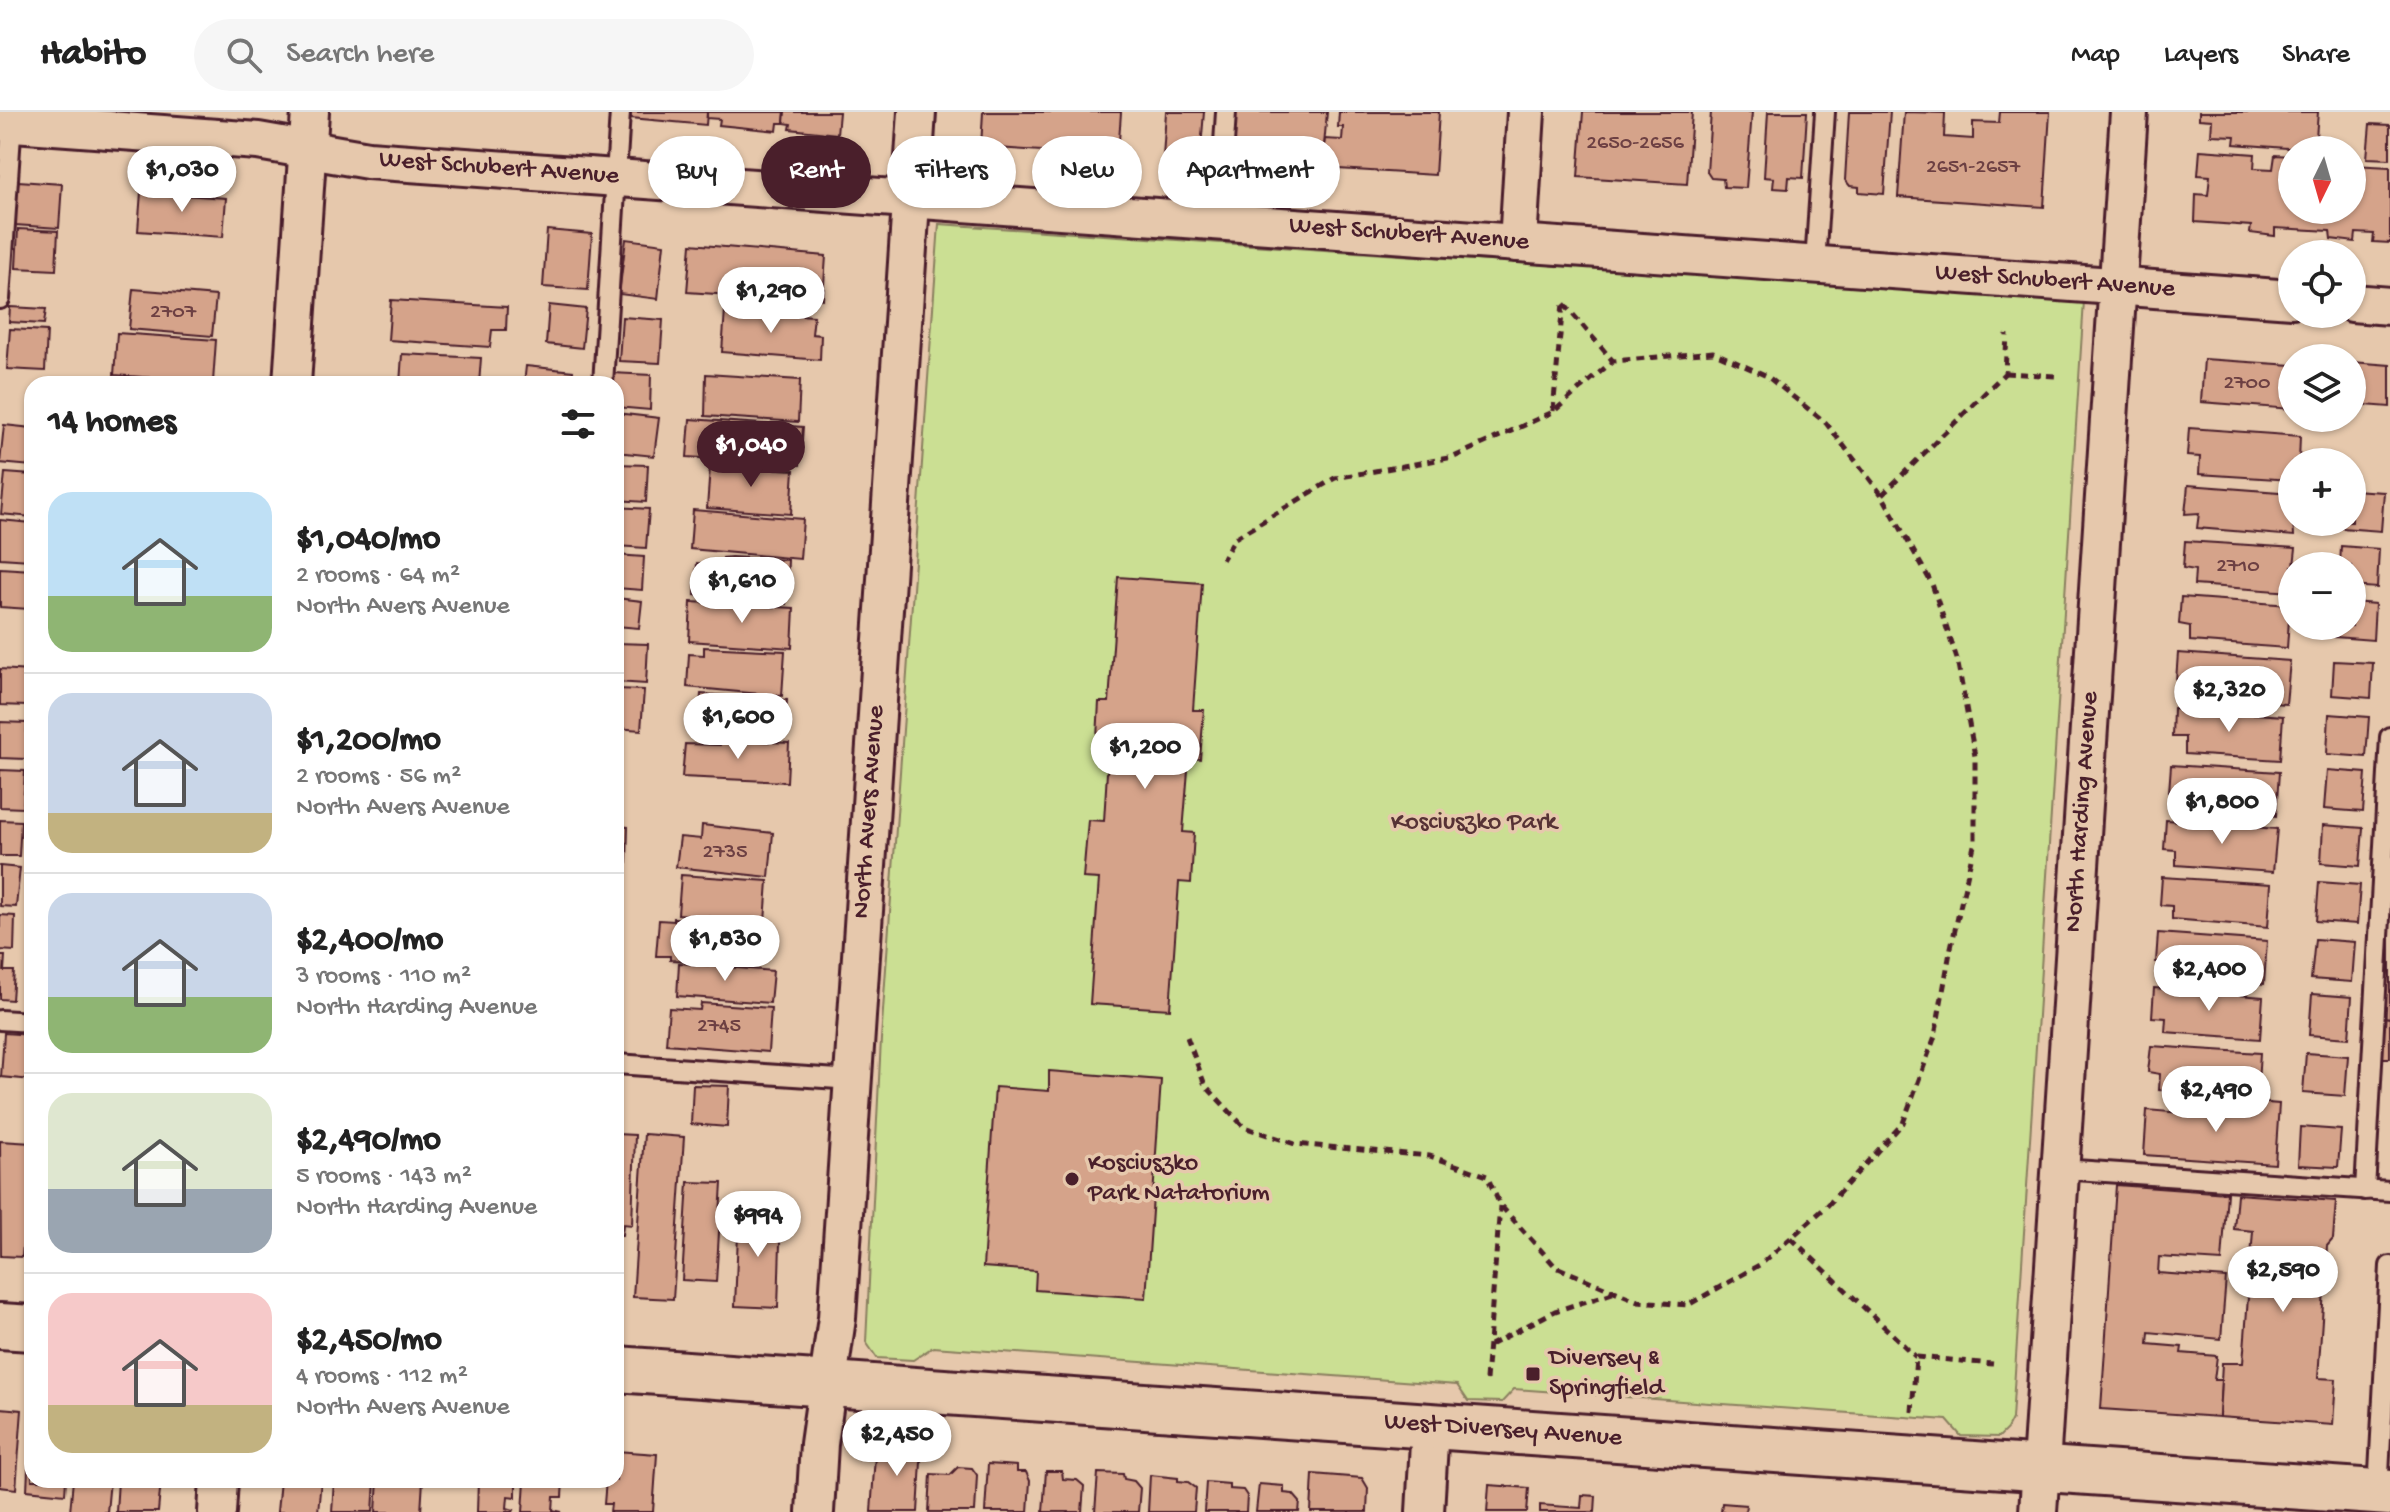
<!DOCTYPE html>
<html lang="en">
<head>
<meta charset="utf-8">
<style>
	body { margin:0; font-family:"Gochi Hand",sans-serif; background:#f6f6f6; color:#222; height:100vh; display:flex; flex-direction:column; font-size:30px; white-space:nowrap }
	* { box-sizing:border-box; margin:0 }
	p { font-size:26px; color:#767676 }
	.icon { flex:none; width:44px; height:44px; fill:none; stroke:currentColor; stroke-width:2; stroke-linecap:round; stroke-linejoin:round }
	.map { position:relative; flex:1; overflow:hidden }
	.details { position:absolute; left:24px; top:264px; width:600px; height:1112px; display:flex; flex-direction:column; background:#fff; border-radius:24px; box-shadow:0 2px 6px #0004 }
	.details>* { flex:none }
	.banner { position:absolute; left:648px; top:24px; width:760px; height:72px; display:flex; gap:16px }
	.needle { width:52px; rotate:185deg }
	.tools { position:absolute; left:2278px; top:24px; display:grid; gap:16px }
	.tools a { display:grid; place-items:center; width:88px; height:88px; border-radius:50%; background:#fff; box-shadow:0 2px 6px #0004; font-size:40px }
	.price { position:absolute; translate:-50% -68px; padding:0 18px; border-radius:28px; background:#fff; color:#222; font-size:26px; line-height:52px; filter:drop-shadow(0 2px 4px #0008) }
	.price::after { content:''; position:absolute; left:50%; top:48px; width:24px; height:18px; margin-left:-12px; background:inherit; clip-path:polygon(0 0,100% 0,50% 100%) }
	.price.active { background:#4a1f2b; color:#fff }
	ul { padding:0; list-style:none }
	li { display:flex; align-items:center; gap:24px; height:200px; padding:0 24px }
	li+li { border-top:2px solid #e0e0e0 }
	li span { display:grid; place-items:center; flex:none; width:224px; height:160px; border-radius:24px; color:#555 }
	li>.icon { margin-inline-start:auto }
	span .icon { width:96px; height:96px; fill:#fffc; stroke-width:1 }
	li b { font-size:34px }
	h2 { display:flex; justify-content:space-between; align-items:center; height:96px; padding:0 24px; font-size:34px }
	.pill { padding:0 28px; border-radius:36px; background:#fff; box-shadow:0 2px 6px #0004; font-size:28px; line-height:72px }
	.pill.active { background:#4a1f2b; color:#fff }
	header { display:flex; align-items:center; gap:48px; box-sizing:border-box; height:112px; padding:0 40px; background:#fff; border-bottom:2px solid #e0e0e0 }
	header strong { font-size:38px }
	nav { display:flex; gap:44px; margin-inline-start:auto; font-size:28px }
	.search { width:560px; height:72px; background:#f6f6f6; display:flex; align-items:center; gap:20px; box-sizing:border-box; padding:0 28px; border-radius:44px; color:#767676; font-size:30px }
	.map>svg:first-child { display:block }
	.green { fill:#cbdf93; stroke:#8a7f5f; stroke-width:2 }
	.building { fill:#d5a38a; stroke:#4a1f2b; stroke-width:2 }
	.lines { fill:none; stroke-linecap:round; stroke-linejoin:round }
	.lane-casing { stroke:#4a1f2b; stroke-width:24 }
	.street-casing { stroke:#4a1f2b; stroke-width:42 }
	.secondary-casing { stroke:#4a1f2b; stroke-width:50 }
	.path { stroke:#4a1f2b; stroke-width:5; stroke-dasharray:8 6; stroke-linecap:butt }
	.lane { stroke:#e6c8ac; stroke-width:18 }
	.street { stroke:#e6c8ac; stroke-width:36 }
	.secondary { stroke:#e6c8ac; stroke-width:44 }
	.poi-dot { fill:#4a1f2b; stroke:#e6c8ac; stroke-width:3 }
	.labels { text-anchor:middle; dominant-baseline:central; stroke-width:7; stroke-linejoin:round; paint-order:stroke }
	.number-label { font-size:22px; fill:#6d4043 }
	.street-label { font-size:26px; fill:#4a1f2b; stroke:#e6c8ac }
	.park-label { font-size:26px; fill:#573235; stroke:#e6c8ac }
	.poi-label { font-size:26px; fill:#4a1f2b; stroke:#e6c8ac; text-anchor:start }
</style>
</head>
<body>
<header>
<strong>Habito</strong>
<div class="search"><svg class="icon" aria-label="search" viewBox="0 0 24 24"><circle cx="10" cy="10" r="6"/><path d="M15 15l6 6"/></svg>Search here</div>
<nav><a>Map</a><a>Layers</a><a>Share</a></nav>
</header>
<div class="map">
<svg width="2390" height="1400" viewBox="0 0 2390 1400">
	<rect width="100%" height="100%" fill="#e6c8ac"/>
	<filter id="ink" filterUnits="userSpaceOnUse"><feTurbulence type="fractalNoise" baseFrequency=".0125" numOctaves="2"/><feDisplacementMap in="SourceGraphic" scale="16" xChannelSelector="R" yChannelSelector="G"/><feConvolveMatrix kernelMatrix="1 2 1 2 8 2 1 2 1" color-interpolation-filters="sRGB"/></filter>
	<g filter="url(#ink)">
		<!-- green -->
		<polygon class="green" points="939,112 2084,189 2012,1307 2007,1317 1999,1325 1961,1324 1947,1308 1514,1277 1502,1290 1468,1289 1457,1273 933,1235 913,1248 877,1246 866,1230 881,927"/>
		<!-- building -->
		<g class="building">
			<polygon points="631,0 707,0 706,13 631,6"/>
			<polygon points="707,0 785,0 784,11 778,11 777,19 719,13 720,7 707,6"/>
			<polygon points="785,0 839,0 837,22 790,17 791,12 784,11"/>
			<polygon points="983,0 1121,0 1118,44 981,35"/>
			<polygon points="1166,0 1204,0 1200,48 1163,45"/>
			<polygon points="1235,0 1327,0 1322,56 1232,50"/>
			<polygon points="1339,0 1439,0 1435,63 1322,56 1325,27 1342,28 1343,15 1338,15"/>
			<polygon points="1583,0 1692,0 1687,72 1578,65"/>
			<polygon points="1711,0 1752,0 1746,76 1724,75 1723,67 1711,66 1707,60"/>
			<polygon points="1768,0 1807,0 1803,66 1789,65 1788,77 1773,76 1774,66 1764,65"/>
			<polygon points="1849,0 1890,0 1884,82 1859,80 1859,75 1850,74 1845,68"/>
			<polygon points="1904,0 1945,1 1944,25 1973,27 1973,10 1999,11 2000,0 2050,0 2044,95 1898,85"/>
			<polygon points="2199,0 2318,0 2315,38 2234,32 2235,24 2211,23 2212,8 2199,7"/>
			<polygon points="2370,12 2390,13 2390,47 2367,46"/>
			<polygon points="2200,38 2255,42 2254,56 2273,57 2275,43 2292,44 2292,98 2352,98 2353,53 2390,55 2390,131 2373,130 2374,122 2356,121 2355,130 2331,127 2330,119 2275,116 2275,124 2250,121 2251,114 2195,110 2196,82 2208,83 2210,64 2198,63"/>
			<polygon points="18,69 62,72 59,116 15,113"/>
			<polygon points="141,80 226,86 223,125 138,119"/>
			<polygon points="18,117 58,119 56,158 16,156"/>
			<polygon points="547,118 592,122 588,178 543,175"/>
			<polygon points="626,127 664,132 658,187 619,182"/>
			<polygon points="691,132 826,144 823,187 810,186 809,188 687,180"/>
			<polygon points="133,177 216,184 212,224 129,217"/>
			<polygon points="391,188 507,195 506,218 492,218 490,235 388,228"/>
			<polygon points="549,193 586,197 582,236 546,232"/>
			<polygon points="10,195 46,197 44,212 9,210"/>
			<polygon points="725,198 814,204 812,222 821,223 820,248 722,240"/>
			<polygon points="622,205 663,208 660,251 619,249"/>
			<polygon points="10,217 47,219 45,259 7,257"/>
			<polygon points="117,221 216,228 213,270 114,263"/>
			<polygon points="402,242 481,246 479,272 400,272"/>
			<polygon points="2204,247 2292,253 2292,297 2201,290"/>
			<polygon points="2352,250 2390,253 2390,295 2352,292"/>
			<polygon points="526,254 573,259 572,272 515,272 524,272"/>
			<polygon points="612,261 651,263 650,298 616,295 616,272 612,272"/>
			<polygon points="706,262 800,268 798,310 705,304"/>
			<polygon points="616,301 659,306 654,344 616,340"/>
			<polygon points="690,307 803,315 800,353 687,345"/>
			<polygon points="4,313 32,316 32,354 0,351"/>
			<polygon points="2189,316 2300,324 2299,350 2292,350 2292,368 2199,362 2200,345 2187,344"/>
			<polygon points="616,352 648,353 646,390 616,388"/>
			<polygon points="737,354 794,358 791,402 707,396 710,355"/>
			<polygon points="5,361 32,363 32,405 1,402"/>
			<polygon points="2188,373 2292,381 2294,424 2197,416 2199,401 2185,402"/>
			<polygon points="2352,378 2384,380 2381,419 2342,416 2343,410 2352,410"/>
			<polygon points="616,395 649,397 646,436 616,434"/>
			<polygon points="693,398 803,407 800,447 690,437"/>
			<polygon points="0,408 32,411 30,448 0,446"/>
			<polygon points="2185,429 2296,436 2294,454 2292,454 2292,480 2194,473 2195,458 2183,456"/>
			<polygon points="2341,434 2379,437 2377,476 2352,474 2352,454 2340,454"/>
			<polygon points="616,443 644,445 642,478 616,476"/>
			<polygon points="731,445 788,448 786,492 727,489 727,486 695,483 697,451 723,453 723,446"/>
			<polygon points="0,456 32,458 29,497 0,495"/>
			<polygon points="1118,465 1202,471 1193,598 1204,598 1200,647 1189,646 1183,720 1194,721 1191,771 1179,770 1170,897 1090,892 1099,767 1083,766 1088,708 1104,709 1108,644 1096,644 1099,590 1109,590"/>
			<polygon points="2181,485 2290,493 2287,536 2190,529 2190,514 2179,512"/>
			<polygon points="616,486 642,489 639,516 616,514"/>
			<polygon points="691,490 794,496 792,536 689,529"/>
			<polygon points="2352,490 2375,492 2373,528 2335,525 2336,514 2352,514"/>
			<polygon points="616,531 648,532 646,572 616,570"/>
			<polygon points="704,535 785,539 782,584 687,575 689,542 704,543"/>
			<polygon points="2178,541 2290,549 2286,592 2187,585 2188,570 2176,569"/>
			<polygon points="2334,549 2373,551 2371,586 2332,583"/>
			<polygon points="0,557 29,559 27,594 0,593"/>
			<polygon points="616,577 644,578 641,618 616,616"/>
			<polygon points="701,582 787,588 784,626 698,620"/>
			<polygon points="2173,596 2283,604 2280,648 2185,642 2185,625 2172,625"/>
			<polygon points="2329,602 2369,605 2366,645 2327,642"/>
			<polygon points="0,610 27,611 26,647 0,646"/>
			<polygon points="721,627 789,631 787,670 682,665 685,632 720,633"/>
			<polygon points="2171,653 2279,660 2276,704 2180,697 2181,680 2169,680"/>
			<polygon points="0,658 25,659 23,696 0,695"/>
			<polygon points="2327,658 2366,661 2363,700 2324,697"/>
			<polygon points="0,708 21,709 19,744 0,744"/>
			<polygon points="2166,708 2277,717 2273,760 2176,753 2176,738 2164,737"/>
			<polygon points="702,713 773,721 769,765 676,755 680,725 701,727"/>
			<polygon points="2323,713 2363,716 2360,754 2321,751"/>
			<polygon points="616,714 628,715 627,750 616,749"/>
			<polygon points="0,754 20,756 16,795 0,794"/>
			<polygon points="681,763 768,769 765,810 678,802"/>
			<polygon points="616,764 625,764 622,800 616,799"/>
			<polygon points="2162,765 2271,772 2268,815 2172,807 2172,794 2160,793"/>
			<polygon points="2319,770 2360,773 2357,812 2316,809"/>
			<polygon points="0,803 15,804 14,839 0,838"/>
			<rect x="616" y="804" width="6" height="38"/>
			<polygon points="674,806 763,812 761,852 670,848 670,844 656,844 659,808 674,809"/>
			<polygon points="2388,816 2390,817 2390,906 2382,905"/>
			<polygon points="2158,821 2267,829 2264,872 2168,865 2168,850 2156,850"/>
			<polygon points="2315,827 2355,830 2352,870 2311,867"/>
			<polygon points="0,844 5,844 4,859 14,859 12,888 0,887"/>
			<polygon points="679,851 773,859 770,891 677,884"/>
			<polygon points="2154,876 2263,885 2260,927 2165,920 2166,906 2152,905"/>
			<polygon points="2312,882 2352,885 2349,926 2309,923"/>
			<polygon points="701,891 771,896 768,940 666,932 669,896 700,898"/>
			<polygon points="2382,905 2390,906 2390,946 2379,946"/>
			<polygon points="4,921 32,923 32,968 1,965"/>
			<polygon points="2151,934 2260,941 2257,985 2159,978 2160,962 2148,960"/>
			<polygon points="2306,941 2348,944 2345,984 2303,981"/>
			<polygon points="1049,959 1161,968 1146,1186 1035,1178 1036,1159 983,1155 995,975 1049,979"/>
			<polygon points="693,973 729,974 727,1015 691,1012"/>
			<polygon points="2230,988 2279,992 2275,1052 2144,1043 2147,998 2229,1005"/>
			<polygon points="2300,1015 2341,1018 2338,1055 2298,1053"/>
			<polygon points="616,1022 635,1023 632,1113 623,1112 622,1123 616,1123"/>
			<polygon points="644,1022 684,1025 673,1187 633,1185"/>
			<polygon points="0,1029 32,1031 32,1133 23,1133 22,1145 1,1144"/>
			<polygon points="688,1070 722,1071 716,1170 682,1168"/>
			<polygon points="2116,1073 2227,1081 2222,1149 2159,1145 2158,1161 2226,1166 2221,1227 2149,1220 2148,1232 2182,1235 2181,1241 2217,1244 2214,1268 2221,1268 2219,1305 2101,1297"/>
			<polygon points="2237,1082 2336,1089 2333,1127 2327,1134 2318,1266 2336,1267 2333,1313 2219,1305 2222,1251 2243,1251 2253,1119 2234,1117"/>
			<polygon points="739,1098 781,1099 778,1196 735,1194"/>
			<polygon points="0,1296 22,1298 16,1377 0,1375"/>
			<polygon points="31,1297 32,1368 66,1368 65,1382 27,1378"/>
			<polygon points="876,1330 922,1333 918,1400 871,1400"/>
			<polygon points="616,1339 657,1342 653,1400 610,1400 611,1392 604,1392 606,1368 616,1368"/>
			<polygon points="988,1352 1017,1354 1017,1360 1026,1360 1030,1369 1028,1400 985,1400"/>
			<polygon points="958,1355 972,1356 977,1363 975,1400 929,1400 931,1362 950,1363"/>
			<polygon points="1046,1359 1062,1359 1063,1367 1077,1368 1084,1374 1082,1400 1043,1400"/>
			<polygon points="1098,1361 1123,1362 1124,1367 1134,1369 1140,1376 1138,1400 1095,1400"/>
			<polygon points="1313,1362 1362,1366 1368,1376 1367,1400 1311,1400"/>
			<polygon points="1150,1363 1178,1366 1178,1369 1188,1370 1196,1376 1194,1400 1148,1400"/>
			<polygon points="73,1368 110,1368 107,1400 70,1400"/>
			<polygon points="118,1368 161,1368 158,1400 116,1400"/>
			<polygon points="280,1368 321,1368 318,1400 277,1400"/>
			<polygon points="334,1368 375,1368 373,1400 332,1400"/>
			<polygon points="378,1368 423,1368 421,1400 376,1400"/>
			<polygon points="478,1368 516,1368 516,1385 508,1384 507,1396 514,1398 513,1400 477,1400"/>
			<polygon points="525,1368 563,1368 562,1385 554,1385 553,1398 562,1400 523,1400"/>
			<polygon points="1206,1370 1229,1372 1229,1377 1243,1378 1247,1384 1246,1400 1204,1400"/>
			<polygon points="1259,1372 1284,1374 1284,1381 1293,1382 1300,1390 1299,1400 1256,1400"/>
			<polygon points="1489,1373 1529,1376 1527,1400 1487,1400"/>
			<polygon points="1582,1383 1596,1384 1595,1400 1540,1400 1540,1393 1581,1396"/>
			<polygon points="1722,1391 1746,1393 1745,1400 1721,1400"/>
		</g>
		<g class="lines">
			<defs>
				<g id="lane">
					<polyline points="1219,110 1226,0"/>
					<polyline points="1815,152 1825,0"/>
					<polyline points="0,187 12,7"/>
					<polyline points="603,272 620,0"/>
					<polyline points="0,908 32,910"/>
					<polyline points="616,952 853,968"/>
					<polyline points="2060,1057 2390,1079"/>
					<polyline points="2365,1078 2390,625"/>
					<polyline points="2378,1380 2390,1154"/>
				</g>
				<g id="street">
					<polyline points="0,10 258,29 368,48 2292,187"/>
					<polyline points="1518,131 1526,0"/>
					<polyline points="2352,191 2390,194"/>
					<polyline points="292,272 310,0"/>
					<polyline points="217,1400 219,1368"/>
					<polyline points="815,1400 819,1332 837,1206 917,0"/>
					<polyline points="1425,1400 1430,1314"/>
					<polyline points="2038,1400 2129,0"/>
				</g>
				<g id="secondary">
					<polyline points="0,1214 32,1216"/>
					<polyline points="616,1257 2390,1381"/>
				</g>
			</defs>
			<!-- lane casing -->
			<use href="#lane" class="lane-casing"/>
			<!-- street casing -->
			<use href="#street" class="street-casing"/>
			<!-- secondary casing -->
			<use href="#secondary" class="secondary-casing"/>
			<!-- path -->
			<g class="path">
				<polyline points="1564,192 1613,249"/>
				<polyline points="2005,261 2057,264"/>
				<polyline points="1553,299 1563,191"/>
				<polyline points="1882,383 2005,261 2007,222"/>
				<polyline points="1187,925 1205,973 1244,1015 1295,1032 1430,1044 1487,1064 1500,1093 1556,1155 1638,1189 1688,1193 1761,1152 1827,1094 1903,1011 1935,924 1950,840 1975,729 1975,644 1957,547 1932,472 1882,383 1826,311 1767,264 1713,240 1613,249 1553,300 1454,345 1335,366 1235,426 1222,448"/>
				<polyline points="1791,1126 1916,1245"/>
				<polyline points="1490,1233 1555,1199 1616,1180"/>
				<polyline points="1486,1268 1500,1094"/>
				<polyline points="1912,1300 1916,1245 1993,1252"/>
			</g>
			<!-- lane -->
			<use href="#lane" class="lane"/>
			<!-- street -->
			<use href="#street" class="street"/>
			<!-- secondary -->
			<use href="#secondary" class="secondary"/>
		</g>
	</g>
	<!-- markers -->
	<g class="poi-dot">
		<circle cx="1072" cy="1067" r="8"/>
		<rect x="1525" y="1254" width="16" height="16" rx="4"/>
	</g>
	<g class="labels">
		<!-- number labels -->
		<g class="number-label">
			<text x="1635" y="32">2650-2656</text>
			<text x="1973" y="56">2651-2657</text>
			<text x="173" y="201">2707</text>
			<text x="2247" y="272">2700</text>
			<text x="2238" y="455">2710</text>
			<text x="725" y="741">2735</text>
			<text x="719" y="915">2745</text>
		</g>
		<!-- street labels -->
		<g class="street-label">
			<text transform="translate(499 57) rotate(4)">West Schubert Avenue</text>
			<text transform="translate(1409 123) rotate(4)">West Schubert Avenue</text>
			<text transform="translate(2055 170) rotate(4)">West Schubert Avenue</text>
			<text transform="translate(870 700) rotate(-86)">North Avers Avenue</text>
			<text transform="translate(2083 700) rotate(-86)">North Harding Avenue</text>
			<text transform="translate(1503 1319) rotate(4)">West Diversey Avenue</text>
		</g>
		<!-- park labels -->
		<g class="park-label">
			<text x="1474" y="711">Kosciuszko Park</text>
		</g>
		<!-- poi labels -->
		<g class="poi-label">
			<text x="1088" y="1052">Kosciuszko<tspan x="1088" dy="30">Park Natatorium</tspan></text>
			<text x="1549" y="1247">Diversey &amp;<tspan x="1549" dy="30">Springfield</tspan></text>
		</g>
	</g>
</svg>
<div class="tools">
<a><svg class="needle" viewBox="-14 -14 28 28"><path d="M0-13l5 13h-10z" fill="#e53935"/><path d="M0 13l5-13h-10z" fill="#767676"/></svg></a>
<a><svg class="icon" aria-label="locate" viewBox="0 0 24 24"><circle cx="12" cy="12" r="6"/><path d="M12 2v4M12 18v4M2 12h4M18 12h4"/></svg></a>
<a><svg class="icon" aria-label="layers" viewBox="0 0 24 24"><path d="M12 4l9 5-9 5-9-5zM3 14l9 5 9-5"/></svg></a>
<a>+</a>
<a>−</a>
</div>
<b class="price" style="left:182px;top:102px">$1,030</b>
<b class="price" style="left:771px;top:223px">$1,290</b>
<b class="price active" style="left:751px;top:377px">$1,040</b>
<b class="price" style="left:742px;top:513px">$1,610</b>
<b class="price" style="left:2229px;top:622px">$2,320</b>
<b class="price" style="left:738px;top:649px">$1,600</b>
<b class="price" style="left:1145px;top:679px">$1,200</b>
<b class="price" style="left:2222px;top:734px">$1,800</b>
<b class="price" style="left:725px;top:871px">$1,830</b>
<b class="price" style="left:2209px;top:901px">$2,400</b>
<b class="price" style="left:2216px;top:1022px">$2,490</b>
<b class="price" style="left:758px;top:1147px">$994</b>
<b class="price" style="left:2283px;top:1202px">$2,590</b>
<b class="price" style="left:897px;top:1366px">$2,450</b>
<div class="banner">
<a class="pill">Buy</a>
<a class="pill active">Rent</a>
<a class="pill">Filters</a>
<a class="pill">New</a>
<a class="pill">Apartment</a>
</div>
<section class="details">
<h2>14 homes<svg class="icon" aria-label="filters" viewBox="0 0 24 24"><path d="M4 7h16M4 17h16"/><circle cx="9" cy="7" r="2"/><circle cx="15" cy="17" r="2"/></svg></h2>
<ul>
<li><span style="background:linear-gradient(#bfe0f5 65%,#8fb573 0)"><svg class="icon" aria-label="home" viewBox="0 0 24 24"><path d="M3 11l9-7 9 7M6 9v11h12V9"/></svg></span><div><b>$1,040/mo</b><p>2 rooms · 64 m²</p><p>North Avers Avenue</p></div></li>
<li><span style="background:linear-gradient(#c9d6e8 75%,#c2b280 0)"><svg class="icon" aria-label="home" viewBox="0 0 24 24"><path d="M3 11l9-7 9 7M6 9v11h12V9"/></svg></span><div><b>$1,200/mo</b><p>2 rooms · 56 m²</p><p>North Avers Avenue</p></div></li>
<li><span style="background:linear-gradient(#c9d6e8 65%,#8fb573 0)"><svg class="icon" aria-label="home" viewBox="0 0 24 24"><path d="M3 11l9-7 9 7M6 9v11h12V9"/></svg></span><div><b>$2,400/mo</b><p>3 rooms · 110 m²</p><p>North Harding Avenue</p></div></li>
<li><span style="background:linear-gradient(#dfe7d0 60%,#9aa5b1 0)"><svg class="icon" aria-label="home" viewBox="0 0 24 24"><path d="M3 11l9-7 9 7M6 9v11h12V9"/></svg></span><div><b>$2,490/mo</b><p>5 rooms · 143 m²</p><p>North Harding Avenue</p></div></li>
<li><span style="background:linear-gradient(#f6c9c9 70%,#c2b280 0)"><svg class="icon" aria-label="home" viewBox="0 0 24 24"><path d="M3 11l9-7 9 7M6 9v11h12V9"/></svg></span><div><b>$2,450/mo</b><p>4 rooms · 112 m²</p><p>North Avers Avenue</p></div></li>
</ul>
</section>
</div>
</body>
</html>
